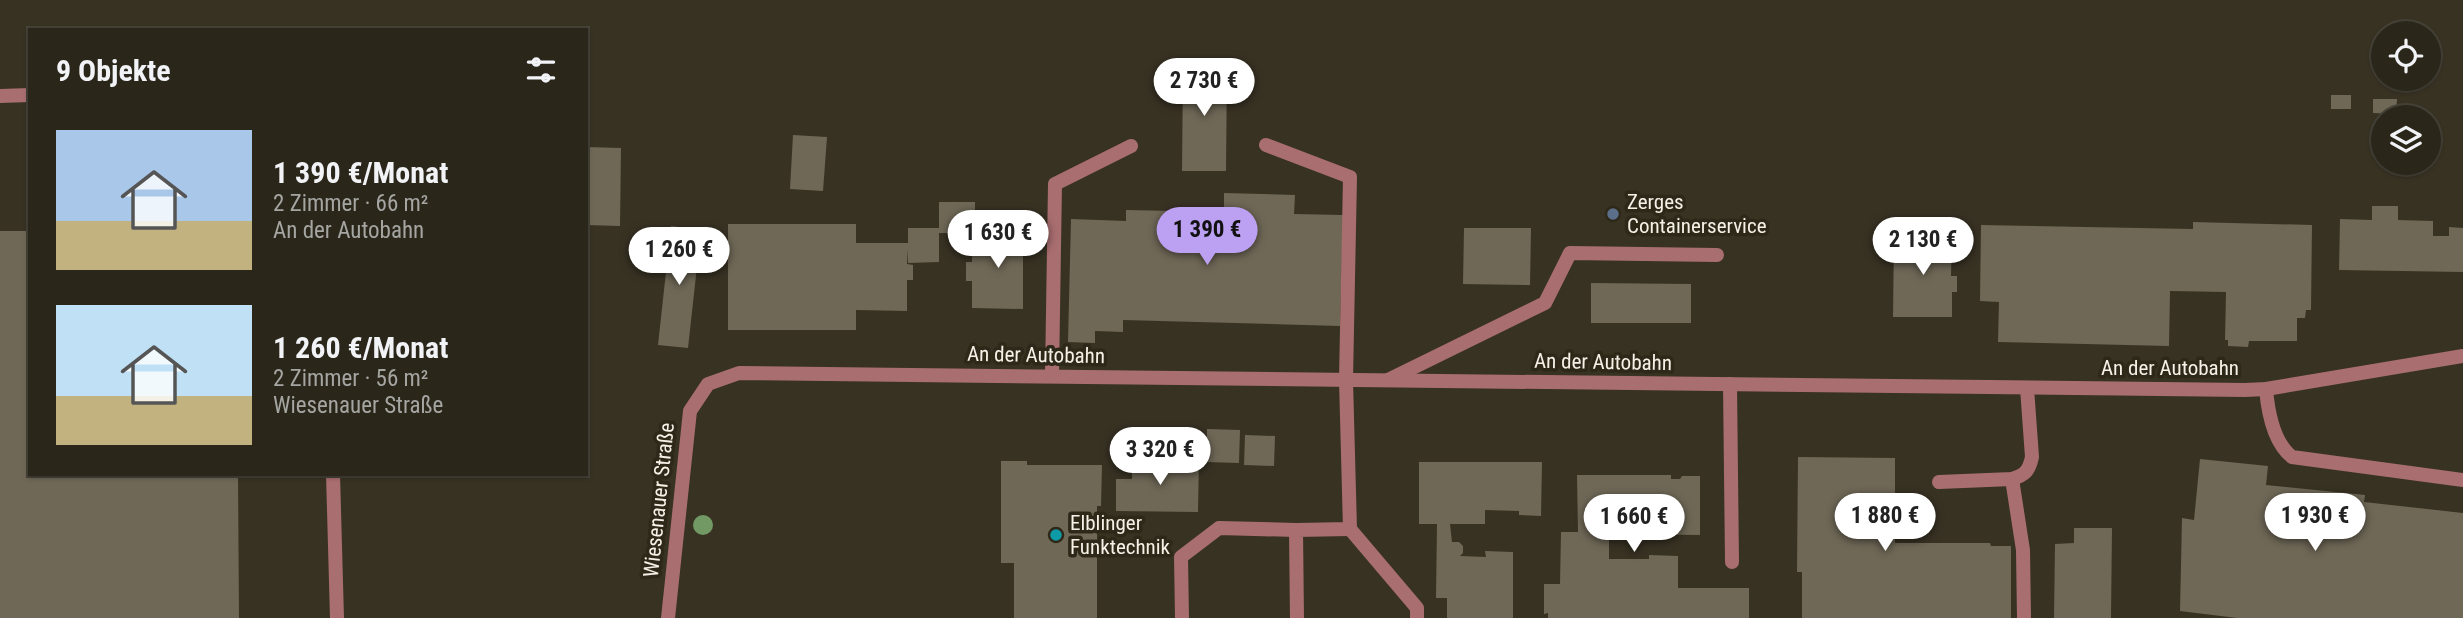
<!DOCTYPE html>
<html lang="de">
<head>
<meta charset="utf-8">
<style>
	body { margin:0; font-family:"Roboto Condensed",sans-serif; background:#322e23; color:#f1f3f6; height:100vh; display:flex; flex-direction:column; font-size:26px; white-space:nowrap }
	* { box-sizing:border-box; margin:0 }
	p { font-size:23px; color:#a5a5a2 }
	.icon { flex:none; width:38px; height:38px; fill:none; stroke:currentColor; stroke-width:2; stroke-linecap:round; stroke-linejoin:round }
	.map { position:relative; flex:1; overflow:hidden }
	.side { position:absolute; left:28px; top:28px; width:560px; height:448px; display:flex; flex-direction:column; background:#2a261a; border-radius:0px; box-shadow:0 2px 5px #0004,0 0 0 2px #464339 }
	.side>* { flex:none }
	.controls { position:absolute; left:2371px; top:21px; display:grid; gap:14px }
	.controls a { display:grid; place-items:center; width:70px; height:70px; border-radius:50%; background:#2a261a; box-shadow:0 2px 5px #0004,0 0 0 2px #464339; font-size:35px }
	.price { position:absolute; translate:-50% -60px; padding:0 16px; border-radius:24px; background:#fff; color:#222; font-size:23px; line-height:46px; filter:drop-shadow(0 2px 4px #0008) }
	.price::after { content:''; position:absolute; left:50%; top:42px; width:21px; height:16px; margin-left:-10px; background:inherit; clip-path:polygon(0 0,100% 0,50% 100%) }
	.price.selected { background:#bca0f2; color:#111 }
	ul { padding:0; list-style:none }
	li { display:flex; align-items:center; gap:21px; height:175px; padding:0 28px }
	li span { display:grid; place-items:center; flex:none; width:196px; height:140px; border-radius:0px; color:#555 }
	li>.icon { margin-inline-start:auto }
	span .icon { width:84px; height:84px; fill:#fffc; stroke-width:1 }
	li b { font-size:30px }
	h2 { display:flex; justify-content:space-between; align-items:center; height:84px; padding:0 28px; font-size:30px }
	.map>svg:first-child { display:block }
	.building { fill:#6f6857 }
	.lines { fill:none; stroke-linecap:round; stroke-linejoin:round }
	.service { stroke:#a96e70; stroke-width:14 }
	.minor { stroke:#a96e70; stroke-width:14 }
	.tree { fill:#729964 }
	.service-dot { fill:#5c6f8a; stroke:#2e2819; stroke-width:2.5 }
	.culture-dot { fill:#0f9aa8; stroke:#2e2819; stroke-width:2.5 }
	.labels { text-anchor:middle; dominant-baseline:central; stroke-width:7; stroke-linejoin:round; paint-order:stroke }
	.poi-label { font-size:21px; fill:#f5f1e7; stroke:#2e2819; text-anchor:start }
	.street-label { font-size:21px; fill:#f5f1e7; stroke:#2e2819 }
</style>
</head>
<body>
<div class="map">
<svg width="2463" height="618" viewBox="0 0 2463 618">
	<rect width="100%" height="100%" fill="#383223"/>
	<!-- building -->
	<g class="building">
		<polygon points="1183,66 1227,66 1226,171 1182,171"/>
		<rect x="2331" y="95" width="20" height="14"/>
		<polygon points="2373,99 2397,99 2396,114 2373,113"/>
		<polygon points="793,135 827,137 823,191 790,189"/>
		<polygon points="586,147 621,148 620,226 586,225"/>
		<polygon points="1224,193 1295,195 1294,214 1343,215 1340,326 1123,320 1123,332 1095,331 1095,343 1068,342 1071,219 1126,221 1126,210 1224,212"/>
		<polygon points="939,202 975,202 975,233 939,233 939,262 908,263 907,249 907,264 913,265 913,280 907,280 907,311 856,310 856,330 728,330 728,224 856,224 856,243 908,243 908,228 939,228"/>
		<polygon points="2372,206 2398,206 2398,220 2433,221 2433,236 2449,236 2449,227 2463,228 2463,272 2339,270 2340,219 2372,220"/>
		<polygon points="2193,222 2312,225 2311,310 2306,310 2305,318 2297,318 2297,341 2249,341 2248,347 2228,346 2228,340 2225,340 2226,292 2170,291 2169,346 1998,342 1999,302 1980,301 1981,225 2193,229"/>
		<polygon points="1003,223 1023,223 1023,309 972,308 972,281 966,281 966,262 972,262 972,242 986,242 986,233 1003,233"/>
		<polygon points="671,226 701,230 688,348 658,345"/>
		<polygon points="1464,228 1531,228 1530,285 1463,284"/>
		<polygon points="0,231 30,231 30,474 238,474 239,618 0,618"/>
		<polygon points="1943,233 1952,234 1951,276 1957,276 1957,292 1952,292 1952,317 1893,317 1894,235 1924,235 1924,245 1929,246 1929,236 1943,236"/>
		<polygon points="1591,283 1691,284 1691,323 1591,323"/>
		<polygon points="1207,429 1240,430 1239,463 1206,462"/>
		<polygon points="1245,435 1275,436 1274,466 1244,465"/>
		<polygon points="1798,457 1895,458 1895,543 1990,543 1991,546 2011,546 2011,618 1802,618 1802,572 1797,572"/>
		<polygon points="1132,459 1199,460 1198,512 1116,511 1116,479 1132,479"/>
		<polygon points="2200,459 2268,466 2266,485 2365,495 2364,502 2463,513 2463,618 2237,618 2180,611 2182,518 2194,520"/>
		<polygon points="1001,461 1027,461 1027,465 1102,465 1101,506 1097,506 1097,618 1014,618 1014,563 1001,563"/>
		<polygon points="1419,462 1542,462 1541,516 1519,515 1519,511 1485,510 1485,524 1450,524 1452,542 1459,542 1463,546 1463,553 1460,556 1486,557 1485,551 1513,552 1513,618 1447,618 1447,598 1436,598 1437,524 1419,524"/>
		<polygon points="1577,475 1671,475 1671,479 1680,479 1682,476 1700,476 1700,535 1609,534 1609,559 1649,559 1649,555 1678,556 1678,588 1749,588 1749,618 1548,618 1548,613 1544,614 1544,584 1560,584 1561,532 1578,532"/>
		<polygon points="2074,528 2112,528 2111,618 2054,618 2055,544 2074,543"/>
	</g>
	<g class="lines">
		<!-- service -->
		<g class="service">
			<polyline points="0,96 30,95"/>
			<polyline points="1266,145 1350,177 1346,380 1350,529 1296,530 1297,618"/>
			<polyline points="1052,376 1055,184 1131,146"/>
			<polyline points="1388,380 1545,303 1570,253 1717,255"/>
			<polyline points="1730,384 1732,562"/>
			<path d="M2266 389C2268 412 2274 443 2292 457L2463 480"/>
			<polyline points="333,474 337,618"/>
			<polyline points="2012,479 2023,550 2024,618"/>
			<path d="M1939 482 2012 479C2025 475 2029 471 2032 457L2027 388"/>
			<polyline points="1350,529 1417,608 1417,618"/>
			<polyline points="1182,618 1181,557 1219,528 1296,530"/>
		</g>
		<!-- minor -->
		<polyline class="minor" points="668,618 690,411 708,384 739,373 2245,390 2266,389 2463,356"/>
	</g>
	<!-- trees -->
	<circle class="tree" cx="703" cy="525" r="10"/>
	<!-- markers -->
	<circle class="service-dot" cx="1613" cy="214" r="7"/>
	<circle class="culture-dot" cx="1056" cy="535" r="7"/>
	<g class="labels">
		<!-- poi labels -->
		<g class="poi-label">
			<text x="1627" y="202">Zerges<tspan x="1627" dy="24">Containerservice</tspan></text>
			<text x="1070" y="523">Elblinger<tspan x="1070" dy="24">Funktechnik</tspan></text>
		</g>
		<!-- street labels -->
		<g class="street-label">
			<text transform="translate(1036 355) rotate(1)">An der Autobahn</text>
			<text transform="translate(1603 362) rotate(1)">An der Autobahn</text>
			<text x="2170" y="368">An der Autobahn</text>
			<text transform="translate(659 500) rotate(-84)">Wiesenauer Straße</text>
		</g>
	</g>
</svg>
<div class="controls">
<a><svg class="icon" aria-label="locate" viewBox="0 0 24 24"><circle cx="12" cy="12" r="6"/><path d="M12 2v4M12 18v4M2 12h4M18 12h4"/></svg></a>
<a><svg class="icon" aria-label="layers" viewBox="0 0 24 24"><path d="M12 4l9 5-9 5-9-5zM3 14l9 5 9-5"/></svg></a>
</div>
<b class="price" style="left:1204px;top:118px">2 730 €</b>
<b class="price selected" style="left:1207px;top:267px">1 390 €</b>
<b class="price" style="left:998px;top:270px">1 630 €</b>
<b class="price" style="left:1923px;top:277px">2 130 €</b>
<b class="price" style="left:679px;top:287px">1 260 €</b>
<b class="price" style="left:1160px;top:487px">3 320 €</b>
<b class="price" style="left:1885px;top:553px">1 880 €</b>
<b class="price" style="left:2315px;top:553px">1 930 €</b>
<b class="price" style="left:1634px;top:554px">1 660 €</b>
<section class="side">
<h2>9 Objekte<svg class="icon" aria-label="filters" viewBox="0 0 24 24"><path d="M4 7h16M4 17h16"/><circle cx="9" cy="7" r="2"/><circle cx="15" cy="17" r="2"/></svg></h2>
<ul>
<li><span style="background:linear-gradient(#a9c7e8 65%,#c2b280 0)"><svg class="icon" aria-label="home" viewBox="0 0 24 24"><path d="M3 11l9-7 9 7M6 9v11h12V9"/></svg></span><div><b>1 390 €/Monat</b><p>2 Zimmer · 66 m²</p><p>An der Autobahn</p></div></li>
<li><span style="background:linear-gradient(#bfe0f5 65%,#c2b280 0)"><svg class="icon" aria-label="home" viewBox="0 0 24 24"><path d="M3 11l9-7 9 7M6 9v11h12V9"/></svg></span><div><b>1 260 €/Monat</b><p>2 Zimmer · 56 m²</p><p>Wiesenauer Straße</p></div></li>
</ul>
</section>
</div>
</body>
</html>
